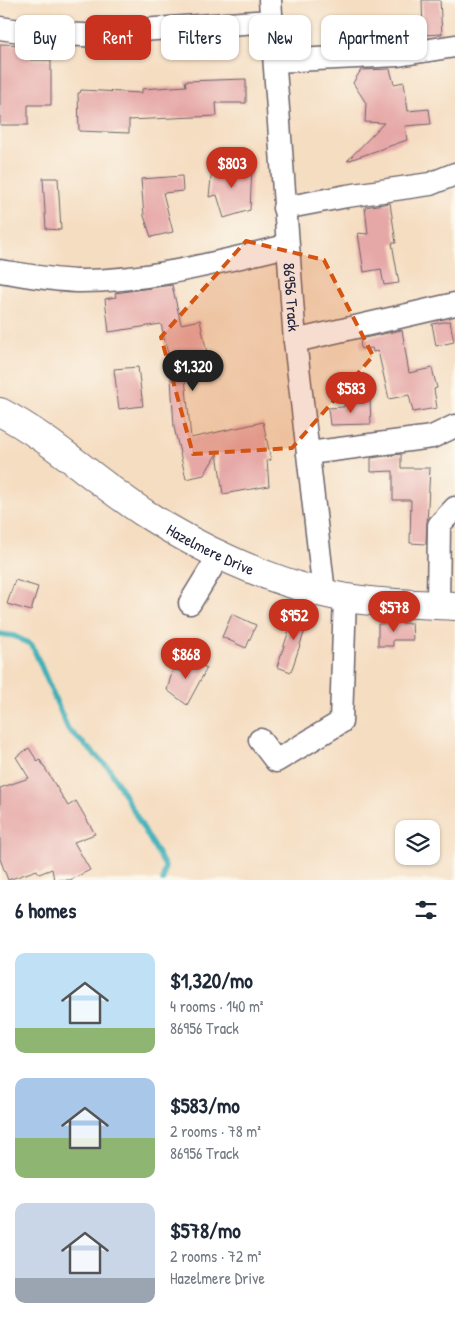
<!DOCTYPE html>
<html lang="en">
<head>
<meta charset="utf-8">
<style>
	body { margin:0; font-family:"Patrick Hand",sans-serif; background:#f2f2f3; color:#1f2937; height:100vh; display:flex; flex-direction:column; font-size:19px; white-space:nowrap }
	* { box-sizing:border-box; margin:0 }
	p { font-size:16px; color:#747a83 }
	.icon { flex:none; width:28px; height:28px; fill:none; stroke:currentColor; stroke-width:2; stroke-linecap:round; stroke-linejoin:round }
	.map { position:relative; height:880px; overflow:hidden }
	.panel { display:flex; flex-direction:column; background:#fff; flex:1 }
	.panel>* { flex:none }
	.banner { position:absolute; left:15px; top:15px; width:425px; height:45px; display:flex; gap:10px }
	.buttons { position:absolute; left:395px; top:820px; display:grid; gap:10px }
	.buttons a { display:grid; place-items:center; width:45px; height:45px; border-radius:10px; background:#fff; box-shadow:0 1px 4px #0004; font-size:25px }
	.price { position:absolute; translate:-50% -42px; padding:0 11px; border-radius:18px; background:#c8321e; color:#fff; font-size:16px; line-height:32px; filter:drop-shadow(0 1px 2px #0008) }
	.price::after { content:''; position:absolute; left:50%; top:30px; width:15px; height:11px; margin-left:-8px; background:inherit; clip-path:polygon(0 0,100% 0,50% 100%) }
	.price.active { background:#222; color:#fff }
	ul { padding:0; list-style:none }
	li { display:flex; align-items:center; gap:15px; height:125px; padding:0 15px }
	li span { display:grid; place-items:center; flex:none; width:140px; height:100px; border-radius:10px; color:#555 }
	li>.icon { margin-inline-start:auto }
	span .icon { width:60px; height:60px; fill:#fffc; stroke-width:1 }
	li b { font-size:21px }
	h2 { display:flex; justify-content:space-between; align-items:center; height:60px; padding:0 15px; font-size:21px }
	.tag { padding:0 18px; border-radius:10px; background:#fff; box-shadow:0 1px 4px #0004; font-size:18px; line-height:45px }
	.tag.active { background:#c8321e; color:#fff }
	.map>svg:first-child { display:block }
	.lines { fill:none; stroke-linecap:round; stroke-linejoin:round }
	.stream { stroke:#40b0b9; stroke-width:5.5 }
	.building { fill:#e6a8a7 }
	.street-casing { stroke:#6c636a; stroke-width:25 }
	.secondary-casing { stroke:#6c636a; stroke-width:30 }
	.street { stroke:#fff; stroke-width:22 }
	.secondary { stroke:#fff; stroke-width:28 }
	.marked { fill:#d45411; fill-opacity:0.2; stroke:#d45411; stroke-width:4; stroke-dasharray:10 6; stroke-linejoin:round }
	.labels { text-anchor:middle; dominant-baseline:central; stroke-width:4.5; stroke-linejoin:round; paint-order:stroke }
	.street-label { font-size:16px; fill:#22223b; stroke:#fbf7ec }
</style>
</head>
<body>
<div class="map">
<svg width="455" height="880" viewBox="0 0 455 880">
	<rect width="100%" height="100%" fill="#fbf7ec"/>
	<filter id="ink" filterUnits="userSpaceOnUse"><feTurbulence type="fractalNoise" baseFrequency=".02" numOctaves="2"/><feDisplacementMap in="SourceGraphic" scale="10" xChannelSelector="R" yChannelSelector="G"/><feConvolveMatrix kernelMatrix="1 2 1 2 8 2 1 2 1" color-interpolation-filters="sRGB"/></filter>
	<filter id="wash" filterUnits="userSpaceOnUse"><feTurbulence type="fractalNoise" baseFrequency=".0096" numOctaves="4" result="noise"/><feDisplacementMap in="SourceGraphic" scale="20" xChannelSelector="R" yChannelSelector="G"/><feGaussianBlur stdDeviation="1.12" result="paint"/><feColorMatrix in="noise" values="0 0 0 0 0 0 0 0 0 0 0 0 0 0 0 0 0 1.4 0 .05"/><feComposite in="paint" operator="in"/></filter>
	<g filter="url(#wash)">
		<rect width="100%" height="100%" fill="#f5ddc1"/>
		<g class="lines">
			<!-- stream -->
			<polyline class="stream" points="0,634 14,636 32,645 68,729 109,768 165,866 163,880"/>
		</g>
		<g id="blocks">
			<!-- building -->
			<g class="building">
				<polygon points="422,0 440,0 442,34 423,35"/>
				<polygon points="0,44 31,45 30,60 51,60 51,105 28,105 28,125 0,125"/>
				<polygon points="390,69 394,84 404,82 408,111 429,109 431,124 405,126 407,140 347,161 384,123 365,122 366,103 353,83 361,70"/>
				<polygon points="246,79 246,103 216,103 217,116 129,120 129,133 79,131 78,93 80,93 81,90 142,93 142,89 186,86 185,81"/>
				<polygon points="226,165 252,167 250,210 224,218 217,195 209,197 212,169 226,170"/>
				<polygon points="182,176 183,191 163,193 173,232 151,237 144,216 141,179"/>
				<polygon points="43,178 58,178 61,230 46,229"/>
				<polygon points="390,203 396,243 392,243 399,283 384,285 381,269 364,272 358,233 368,234 365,207"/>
				<polygon points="172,285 181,324 200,320 209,363 184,368 191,438 263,422 271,460 267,460 269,486 223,494 217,453 204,475 186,479 174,427 170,363 161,324 109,332 105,299 116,297 115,293"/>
				<polygon points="450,321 454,342 436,346 432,324"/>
				<polygon points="402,330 409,373 432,368 437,388 434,389 437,408 413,412 409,395 389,399 378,351 373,352 372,348 361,349 360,339"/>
				<polygon points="138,367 143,406 119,409 114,369"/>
				<polygon points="370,401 371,424 330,425 328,408 344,407 344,402"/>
				<polygon points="401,454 401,468 430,468 426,544 410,543 411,500 393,500 393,471 371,472 371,458"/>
				<polygon points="15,580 38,587 31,611 7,604"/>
				<polygon points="296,609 310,615 291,672 277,667"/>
				<polygon points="232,614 256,625 246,648 222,637"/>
				<polygon points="412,623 413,640 393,640 393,646 378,646 378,624"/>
				<polygon points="185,656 207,668 187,705 167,690 173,669 183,672"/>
				<polygon points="29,748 38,762 40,760 68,806 76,801 95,834 74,842 90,870 70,880 54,880 52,869 39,874 37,870 8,880 0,859 0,788 29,778 16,757"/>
			</g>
		</g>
	</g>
	<g filter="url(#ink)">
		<use href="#blocks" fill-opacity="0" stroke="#6c636a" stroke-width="1"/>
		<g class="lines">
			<defs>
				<g id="street">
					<path id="s1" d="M270 0 295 341 324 593"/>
					<polyline points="0,28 27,32 101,36 141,30 271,21"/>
					<polyline points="275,61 398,55 455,46"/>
					<polyline points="284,208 347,196 430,184 455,174"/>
					<path d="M0 271C25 275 51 280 76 281 147 282 219 262 287 246"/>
					<polyline points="295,341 455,304"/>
					<polyline points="309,453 432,437 455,426"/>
					<polyline points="190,603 220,554"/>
					<polyline points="438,605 439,525 455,508"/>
					<polyline points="260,740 276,761 341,722 345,596"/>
				</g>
				<g id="secondary">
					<path id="s2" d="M0 412C54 440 98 484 149 516 200 549 264 578 323 593 366 604 411 603 455 606"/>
				</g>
			</defs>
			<!-- street casing -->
			<use href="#street" class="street-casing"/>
			<!-- secondary casing -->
			<use href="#secondary" class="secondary-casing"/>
			<!-- street -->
			<use href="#street" class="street"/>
			<!-- secondary -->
			<use href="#secondary" class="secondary"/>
		</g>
	</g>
	<!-- marked area -->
	<path class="marked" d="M246 241 324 260 373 356 292 448 193 454 161 337Z"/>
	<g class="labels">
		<!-- street labels -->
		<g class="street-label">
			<text stroke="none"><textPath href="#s1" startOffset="298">86956 Track</textPath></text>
			<text stroke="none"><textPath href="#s2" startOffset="252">Hazelmere Drive</textPath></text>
		</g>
	</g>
</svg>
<div class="buttons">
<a><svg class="icon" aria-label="layers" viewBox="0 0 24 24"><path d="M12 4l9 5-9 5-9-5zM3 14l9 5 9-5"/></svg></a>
</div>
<b class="price" style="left:232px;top:189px">$803</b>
<b class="price active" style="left:193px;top:392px">$1,320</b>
<b class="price" style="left:351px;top:414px">$583</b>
<b class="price" style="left:394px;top:633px">$578</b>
<b class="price" style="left:294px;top:641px">$952</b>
<b class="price" style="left:186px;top:680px">$868</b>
<div class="banner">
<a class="tag">Buy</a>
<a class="tag active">Rent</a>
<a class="tag">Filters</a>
<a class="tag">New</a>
<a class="tag">Apartment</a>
</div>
</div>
<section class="panel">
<h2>6 homes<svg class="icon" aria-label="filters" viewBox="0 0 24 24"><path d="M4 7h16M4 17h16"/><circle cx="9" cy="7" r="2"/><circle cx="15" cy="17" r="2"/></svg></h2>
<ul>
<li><span style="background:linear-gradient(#bfe0f5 75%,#8fb573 0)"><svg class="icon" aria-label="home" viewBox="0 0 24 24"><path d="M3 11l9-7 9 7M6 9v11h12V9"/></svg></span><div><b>$1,320/mo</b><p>4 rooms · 140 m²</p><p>86956 Track</p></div></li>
<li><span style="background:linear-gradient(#a9c7e8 60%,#8fb573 0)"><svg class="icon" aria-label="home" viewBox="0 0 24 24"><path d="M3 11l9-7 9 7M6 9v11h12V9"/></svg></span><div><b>$583/mo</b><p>2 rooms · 78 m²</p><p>86956 Track</p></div></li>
<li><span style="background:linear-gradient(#c9d6e8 75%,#9aa5b1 0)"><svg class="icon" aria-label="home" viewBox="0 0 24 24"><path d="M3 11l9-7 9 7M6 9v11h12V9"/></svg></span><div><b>$578/mo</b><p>2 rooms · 72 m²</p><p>Hazelmere Drive</p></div></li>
</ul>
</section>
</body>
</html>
